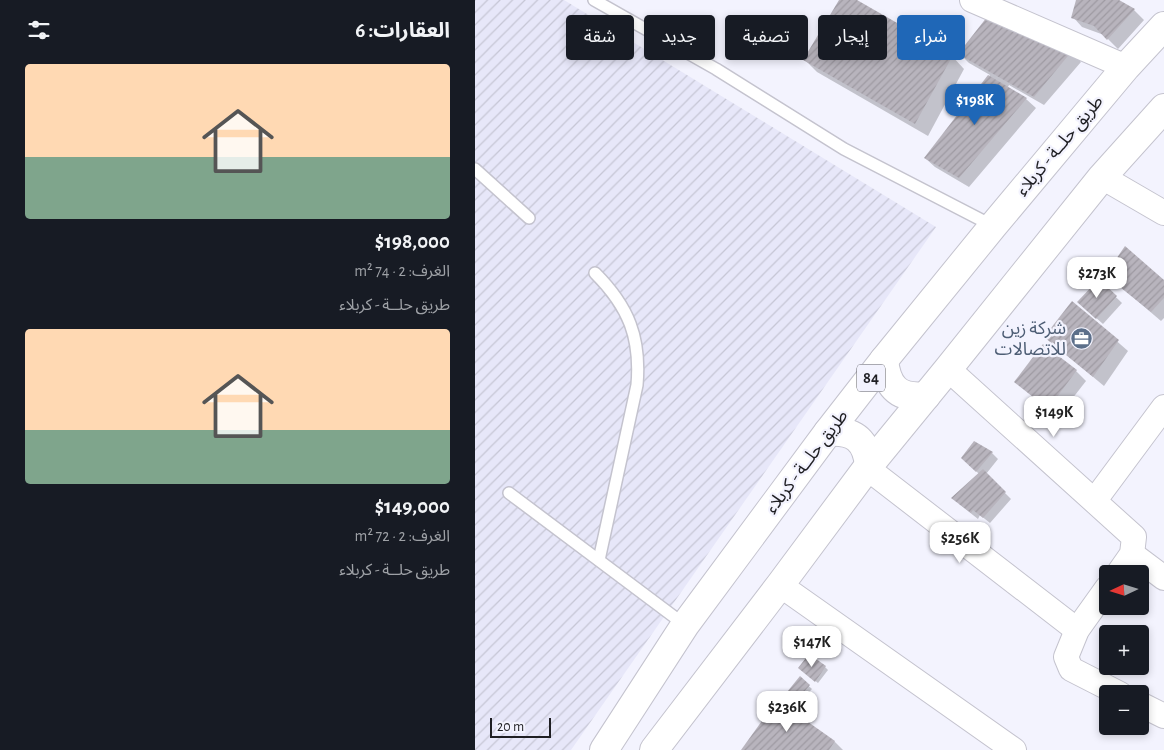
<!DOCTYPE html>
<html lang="ar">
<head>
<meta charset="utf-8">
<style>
	body { margin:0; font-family:"Alegreya Sans","Noto Sans Arabic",sans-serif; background:#242831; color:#f1f3f6; direction:rtl; height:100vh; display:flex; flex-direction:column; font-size:19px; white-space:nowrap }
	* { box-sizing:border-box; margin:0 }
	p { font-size:16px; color:#9ea1a6 }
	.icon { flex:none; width:28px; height:28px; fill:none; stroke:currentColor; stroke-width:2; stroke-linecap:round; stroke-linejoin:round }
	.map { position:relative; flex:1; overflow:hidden; direction:ltr }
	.sheet { display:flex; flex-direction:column; background:#171b24; width:475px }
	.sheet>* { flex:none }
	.top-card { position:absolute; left:15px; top:15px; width:475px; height:45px; direction:rtl; display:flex; gap:10px }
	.needle { width:32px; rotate:266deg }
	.buttons { position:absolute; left:624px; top:565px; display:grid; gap:10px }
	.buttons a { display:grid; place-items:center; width:50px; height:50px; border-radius:5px; background:#171b24; box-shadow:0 2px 8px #0003; font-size:25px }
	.scale { position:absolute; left:15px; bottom:12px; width:61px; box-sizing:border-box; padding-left:5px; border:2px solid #1f1f23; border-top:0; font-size:14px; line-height:18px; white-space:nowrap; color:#1f1f23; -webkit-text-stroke:4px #f3f3fe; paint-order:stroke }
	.price { position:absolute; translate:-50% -42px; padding:0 11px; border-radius:10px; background:#fff; color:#222; font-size:16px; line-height:32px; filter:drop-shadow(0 1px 2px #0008) }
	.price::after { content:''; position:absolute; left:50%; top:30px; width:15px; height:11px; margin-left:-8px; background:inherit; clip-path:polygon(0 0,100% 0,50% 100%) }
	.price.active { background:#1f67b7; color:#fff }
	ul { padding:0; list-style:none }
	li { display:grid; align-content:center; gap:10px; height:265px; padding:0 25px }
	li span { display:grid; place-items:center; height:155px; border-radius:5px; color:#555 }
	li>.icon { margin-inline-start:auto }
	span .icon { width:90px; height:90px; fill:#fffc; stroke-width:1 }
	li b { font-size:21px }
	h2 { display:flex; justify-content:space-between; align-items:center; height:60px; padding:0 25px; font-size:21px }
	.tag { padding:0 18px; border-radius:5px; background:#171b24; box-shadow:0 2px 8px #0003; font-size:18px; line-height:45px }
	.tag.active { background:#1f67b7; color:#fff }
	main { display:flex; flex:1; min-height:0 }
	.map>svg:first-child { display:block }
	.industrial { fill:url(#industrial-furrows) }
	.shadow { fill:#0003 }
	.building { fill:url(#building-hatch) }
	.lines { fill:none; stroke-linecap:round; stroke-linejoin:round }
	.lane-casing { stroke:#c4c3ce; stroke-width:14 }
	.street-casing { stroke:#c4c3ce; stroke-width:26 }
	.primary-casing { stroke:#c4c3ce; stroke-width:30 }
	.lane { stroke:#fff; stroke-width:11 }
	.street { stroke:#fff; stroke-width:24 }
	.primary { stroke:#fff; stroke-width:28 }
	.labels { text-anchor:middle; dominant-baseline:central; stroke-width:4.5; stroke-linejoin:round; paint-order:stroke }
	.shield { fill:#f3f3fe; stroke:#5f5f65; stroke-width:1 }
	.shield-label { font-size:16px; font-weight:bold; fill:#1f1f23 }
	.street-label { font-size:18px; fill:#1f1f23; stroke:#f3f3fe }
	.service-label { font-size:18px; fill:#4e5e75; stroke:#f3f3fe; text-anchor:end }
</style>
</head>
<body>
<main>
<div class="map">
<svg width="689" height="750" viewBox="0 0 689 750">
	<defs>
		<pattern id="industrial-furrows" width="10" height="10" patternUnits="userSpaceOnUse" patternTransform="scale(1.25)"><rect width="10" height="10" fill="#e7e7f9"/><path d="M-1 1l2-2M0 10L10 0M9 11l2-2" fill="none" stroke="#c6c6d5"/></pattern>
		<pattern id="building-hatch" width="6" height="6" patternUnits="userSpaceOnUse" patternTransform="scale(1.25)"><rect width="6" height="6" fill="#b8b4bd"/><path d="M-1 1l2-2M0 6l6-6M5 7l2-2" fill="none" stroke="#9e9aa2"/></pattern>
	</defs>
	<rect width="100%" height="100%" fill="#f3f3fe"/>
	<!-- industrial -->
	<polygon class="industrial" points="0,0 89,0 461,227 96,750 0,750"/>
	<!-- shadow -->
	<g class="shadow">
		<polygon points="365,0 380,0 477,56 489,69 453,136 342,72 330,60"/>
		<polygon points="602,0 642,0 659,10 669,20 643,49 629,35 607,27 598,17"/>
		<polygon points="597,52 606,62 569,105 534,85 533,87 551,99 561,108 494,187 460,167 450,158 515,75 494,63 485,54"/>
		<polygon points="632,275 689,282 689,318 686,321"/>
		<polygon points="624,281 647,303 628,324 610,308"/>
		<polygon points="597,302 653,351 629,386 570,337"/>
		<polygon points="568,346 601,371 611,381 583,417 541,381"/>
		<polygon points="517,453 523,459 511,474 536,499 515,523 505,515 503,519 484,504 504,474 488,458"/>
		<polygon points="350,667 353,670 343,683 328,671"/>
		<polygon points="325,678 337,689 326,701 317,694"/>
		<polygon points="302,702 360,742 368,750 268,750"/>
	</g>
	<!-- building -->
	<g class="building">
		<polygon points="364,0 382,0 478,55 440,124 328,60"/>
		<polygon points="601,0 644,0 660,9 632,40 619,26 596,18"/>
		<polygon points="512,17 597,51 559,97 483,54"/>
		<polygon points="513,75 552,98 484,178 449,158"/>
		<polygon points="650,246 689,280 689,298 676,312 630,275"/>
		<polygon points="624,279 642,296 621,319 602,302"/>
		<polygon points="597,301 644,340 618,377 569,337"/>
		<polygon points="568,344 602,370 573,409 539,382"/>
		<polygon points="499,441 518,452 501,472 486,458"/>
		<polygon points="508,469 531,492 508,518 498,510 496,513 476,498"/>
		<polygon points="334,654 351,666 340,682 323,668"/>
		<polygon points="325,676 335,685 323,699 312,692"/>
		<polygon points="302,700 360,741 354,750 266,750"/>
	</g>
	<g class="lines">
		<defs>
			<g id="lane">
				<polyline points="119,0 241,69 369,149 518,226"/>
				<polyline points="0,169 54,218"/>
				<path d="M120 273C154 307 166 338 162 385L124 560"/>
				<polyline points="34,493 210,625"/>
			</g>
			<g id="street">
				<polyline points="497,0 651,67"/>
				<polyline points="627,177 689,213"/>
				<polyline points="473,369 659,537 657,554 643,574"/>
				<polyline points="392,468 602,630"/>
				<polyline points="620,500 689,407"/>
				<polyline points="657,554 689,578"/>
				<polyline points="305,585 539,750"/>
				<polyline points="632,588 602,630 591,657 596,669 645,694"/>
				<polyline points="665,704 689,716"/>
			</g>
			<g id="primary">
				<path d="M409 360C412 387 423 399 451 396"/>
				<path d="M353 432C379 430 391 440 394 465"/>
				<polyline points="129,750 210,625 353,432 409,360 518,226 651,67 689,26"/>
				<polyline points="179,750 305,585 392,468 473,369 627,177 689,108"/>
			</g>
		</defs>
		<!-- lane casing -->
		<use href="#lane" class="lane-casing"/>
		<!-- street casing -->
		<use href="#street" class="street-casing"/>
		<!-- primary casing -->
		<use href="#primary" class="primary-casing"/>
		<!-- lane -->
		<use href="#lane" class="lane"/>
		<!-- street -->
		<use href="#street" class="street"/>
		<!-- primary -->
		<use href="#primary" class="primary"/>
	</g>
	<!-- icons -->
	<defs>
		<symbol id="office-disc" viewBox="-11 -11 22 22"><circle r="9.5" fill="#5c6f8a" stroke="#f3f3fe"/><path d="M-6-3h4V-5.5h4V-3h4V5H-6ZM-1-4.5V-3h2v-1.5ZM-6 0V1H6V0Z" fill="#fff"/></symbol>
	</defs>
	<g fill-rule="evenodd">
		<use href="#office-disc" x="594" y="326" width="25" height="25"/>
	</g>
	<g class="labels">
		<!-- shield labels -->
		<rect class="shield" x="382" y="364.5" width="28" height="27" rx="4"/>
		<g class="shield-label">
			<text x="396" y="378">84</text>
		</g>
		<!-- street labels -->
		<g class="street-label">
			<text transform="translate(585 146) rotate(-50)">طريق حلــة - كربلاء</text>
			<text transform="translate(332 462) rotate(-53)">طريق حلــة - كربلاء</text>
		</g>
		<!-- service labels -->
		<g class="service-label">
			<text x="591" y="329">شركة زين<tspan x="591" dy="21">للاتصالات</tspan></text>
		</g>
	</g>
</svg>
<div class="buttons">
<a><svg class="needle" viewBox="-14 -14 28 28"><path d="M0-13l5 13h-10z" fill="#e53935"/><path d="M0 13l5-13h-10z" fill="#9ea1a6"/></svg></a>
<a>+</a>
<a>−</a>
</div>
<div class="scale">20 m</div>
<b class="price active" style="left:500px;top:126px">$198K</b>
<b class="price" style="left:622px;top:299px">$273K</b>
<b class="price" style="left:579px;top:438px">$149K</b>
<b class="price" style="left:485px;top:564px">$256K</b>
<b class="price" style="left:337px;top:668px">$147K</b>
<b class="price" style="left:312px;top:733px">$236K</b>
<div class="top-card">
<a class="tag active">شراء</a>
<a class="tag">إيجار</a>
<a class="tag">تصفية</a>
<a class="tag">جديد</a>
<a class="tag">شقة</a>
</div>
</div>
<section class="sheet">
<h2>العقارات: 6<svg class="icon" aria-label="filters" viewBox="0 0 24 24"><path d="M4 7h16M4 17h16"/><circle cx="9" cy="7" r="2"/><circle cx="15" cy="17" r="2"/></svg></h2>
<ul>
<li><span style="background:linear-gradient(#ffd9b3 60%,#7fa58c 0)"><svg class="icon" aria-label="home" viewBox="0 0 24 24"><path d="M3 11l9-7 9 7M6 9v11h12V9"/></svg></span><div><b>$198,000</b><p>الغرف: 2 · 74 m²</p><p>طريق حلــة - كربلاء</p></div></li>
<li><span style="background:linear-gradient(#ffd9b3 65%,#7fa58c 0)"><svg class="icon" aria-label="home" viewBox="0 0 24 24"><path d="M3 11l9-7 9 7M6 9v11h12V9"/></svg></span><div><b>$149,000</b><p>الغرف: 2 · 72 m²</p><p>طريق حلــة - كربلاء</p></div></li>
</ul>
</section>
</main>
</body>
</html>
